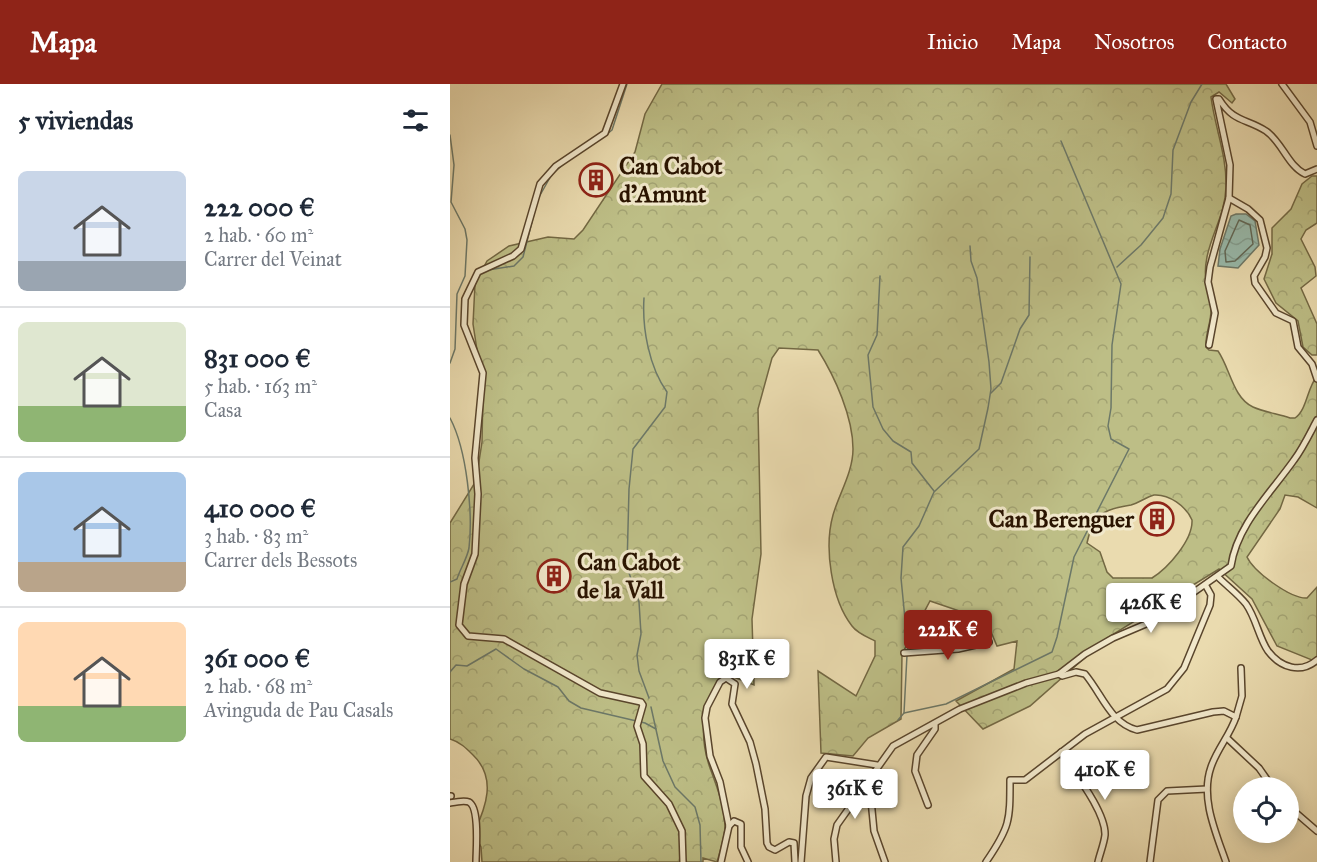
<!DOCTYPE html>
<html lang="es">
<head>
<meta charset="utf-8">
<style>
	body { margin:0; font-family:"IM FELL Great Primer",serif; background:#f2f2f3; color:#1f2937; height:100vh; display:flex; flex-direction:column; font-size:22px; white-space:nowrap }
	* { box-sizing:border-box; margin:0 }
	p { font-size:20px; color:#747a83 }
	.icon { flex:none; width:33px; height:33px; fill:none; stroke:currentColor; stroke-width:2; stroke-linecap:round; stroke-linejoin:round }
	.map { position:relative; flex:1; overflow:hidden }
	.details { display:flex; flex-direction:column; background:#fff; width:450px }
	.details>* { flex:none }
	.fabs { position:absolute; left:783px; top:693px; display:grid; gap:12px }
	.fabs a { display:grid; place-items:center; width:66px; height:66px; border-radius:50%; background:#fff; box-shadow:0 3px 15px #0003; font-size:30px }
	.price { position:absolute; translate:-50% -51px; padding:0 14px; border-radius:6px; background:#fff; color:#222; font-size:20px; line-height:39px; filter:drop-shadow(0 2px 3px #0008) }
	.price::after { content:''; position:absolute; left:50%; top:36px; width:18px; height:14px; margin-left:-9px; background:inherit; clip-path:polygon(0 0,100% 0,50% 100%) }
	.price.active { background:#8f2418; color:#fff }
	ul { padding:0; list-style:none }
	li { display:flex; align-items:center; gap:18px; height:150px; padding:0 18px }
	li+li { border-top:2px solid #e0e1e3 }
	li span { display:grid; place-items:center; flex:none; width:168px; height:120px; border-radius:9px; color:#555 }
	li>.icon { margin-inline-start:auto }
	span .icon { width:72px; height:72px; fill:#fffc; stroke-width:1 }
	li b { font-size:26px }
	h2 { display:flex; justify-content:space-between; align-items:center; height:72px; padding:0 18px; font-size:26px }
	header { display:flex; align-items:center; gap:36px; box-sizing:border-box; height:84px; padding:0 30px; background:#8f2418; color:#fff }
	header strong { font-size:28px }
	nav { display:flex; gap:33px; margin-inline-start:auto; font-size:21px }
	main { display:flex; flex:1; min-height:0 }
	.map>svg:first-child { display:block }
	.forest { fill:url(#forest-crowns); stroke:#736843; stroke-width:1.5; fill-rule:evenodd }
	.water { fill:url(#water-waves); stroke:#6c7868; stroke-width:1.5 }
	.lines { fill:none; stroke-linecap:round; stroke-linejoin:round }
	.shore { stroke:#606756; stroke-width:1.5 }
	.stream { stroke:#6c7868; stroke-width:1.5 }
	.minor-casing { stroke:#59452c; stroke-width:8 }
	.minor { stroke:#f1e8cb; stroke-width:5 }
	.labels { text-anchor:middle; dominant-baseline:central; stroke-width:6; stroke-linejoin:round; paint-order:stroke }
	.poi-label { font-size:24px; font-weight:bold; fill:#291300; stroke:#f1e8cb; text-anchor:start }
</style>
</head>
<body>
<header>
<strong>Mapa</strong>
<nav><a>Inicio</a><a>Mapa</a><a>Nosotros</a><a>Contacto</a></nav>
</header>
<main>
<section class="details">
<h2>5 viviendas<svg class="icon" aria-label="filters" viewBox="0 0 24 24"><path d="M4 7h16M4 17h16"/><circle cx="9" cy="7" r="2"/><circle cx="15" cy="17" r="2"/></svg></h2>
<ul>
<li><span style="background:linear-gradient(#c9d6e8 75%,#9aa5b1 0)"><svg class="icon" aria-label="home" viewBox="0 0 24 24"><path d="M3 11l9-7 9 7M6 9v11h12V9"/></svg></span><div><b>222 000 €</b><p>2 hab. · 60 m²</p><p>Carrer del Veinat</p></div></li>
<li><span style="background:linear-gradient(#dfe7d0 70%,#8fb573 0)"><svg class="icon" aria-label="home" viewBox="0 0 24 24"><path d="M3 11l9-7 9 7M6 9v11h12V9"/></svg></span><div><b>831 000 €</b><p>5 hab. · 163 m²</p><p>Casa</p></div></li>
<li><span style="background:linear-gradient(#a9c7e8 75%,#b9a48a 0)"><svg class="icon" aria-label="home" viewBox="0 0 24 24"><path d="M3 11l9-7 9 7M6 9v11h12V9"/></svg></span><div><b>410 000 €</b><p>3 hab. · 83 m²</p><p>Carrer dels Bessots</p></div></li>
<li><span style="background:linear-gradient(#ffd9b3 70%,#8fb573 0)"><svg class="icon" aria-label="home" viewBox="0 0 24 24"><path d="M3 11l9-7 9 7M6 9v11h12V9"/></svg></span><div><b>361 000 €</b><p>2 hab. · 68 m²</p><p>Avinguda de Pau Casals</p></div></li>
</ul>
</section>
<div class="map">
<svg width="867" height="778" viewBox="0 0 867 778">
	<defs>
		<pattern id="forest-crowns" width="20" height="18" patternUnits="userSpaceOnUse" patternTransform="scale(1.5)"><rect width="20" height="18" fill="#bdbe86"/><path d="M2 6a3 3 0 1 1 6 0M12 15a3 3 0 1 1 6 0" fill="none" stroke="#a2a272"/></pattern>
		<pattern id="water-waves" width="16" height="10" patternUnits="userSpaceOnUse" patternTransform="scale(1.5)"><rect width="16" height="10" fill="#98bbad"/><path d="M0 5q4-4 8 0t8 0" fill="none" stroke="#83a093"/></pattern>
	</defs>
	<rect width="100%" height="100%" fill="#eadbaf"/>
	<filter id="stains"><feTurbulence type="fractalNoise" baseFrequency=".00333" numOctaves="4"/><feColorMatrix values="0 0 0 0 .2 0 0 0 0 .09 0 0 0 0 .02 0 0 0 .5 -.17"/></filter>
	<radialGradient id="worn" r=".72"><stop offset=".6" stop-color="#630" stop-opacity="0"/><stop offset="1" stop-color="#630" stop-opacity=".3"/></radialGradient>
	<!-- forest -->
	<g class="forest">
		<path d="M212 0H776L785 15 782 19 769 8 761 13C765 44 777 72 776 103 775 131 762 148 757 173 752 198 760 202 761 223 762 237 755 249 756 263L759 266 768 267C780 284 783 314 803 323 814 328 828 330 840 334H845C857 326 857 304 867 292V424L848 413 835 411 830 425 797 473C804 488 841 515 857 514L867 503V578L827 562 802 515 769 485 657 554 580 622 533 645 506 617 564 585 567 557 547 562 536 536 480 517 452 570 451 635 418 654 403 672 371 669 368 587 406 612 425 572V557C417 553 407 549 402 542 381 515 374 463 383 431 389 410 403 388 403 365 403 333 385 293 368 266L329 264 322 274 308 325 311 470 302 535 304 601 284 593 276 585C254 616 247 647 260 684 267 703 274 721 275 742 275 753 270 767 267 778L253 774V778H32L31 763 24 749C36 723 47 694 23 671 16 664 10 658 0 655V439L26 397 32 358 33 305 23 240 25 200 37 177 59 162 98 153 124 155 133 146 185 68 195 30ZM704 411C719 410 736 422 742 436 743 456 718 484 702 494H663L657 488 650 468 637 459C643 430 654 425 681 421 689 419 696 413 704 411Z"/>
		<polygon points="862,92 867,92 867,139 856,146 851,155 865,183 866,192 851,204 867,240 867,271 862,271 853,263 848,237 826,219 814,195 822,170 822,144 841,125 852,100"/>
	</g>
	<!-- water -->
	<polygon class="water" points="786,130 796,130 805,137 809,161 788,184 768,182 770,165 781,132"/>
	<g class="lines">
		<!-- shore -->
		<polygon class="shore" points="789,136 800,141 803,160 785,177 776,178 775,167"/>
		<!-- stream -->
		<g class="stream">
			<polyline points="0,51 4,81 1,118 15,145 17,156 15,192 7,210 5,265 0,279"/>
			<polyline points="156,51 162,46 177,0"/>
			<polyline points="89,113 102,90 115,79"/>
			<polyline points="667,183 691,161 713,134 721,110 723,66 741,18 752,0"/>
			<polyline points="38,186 64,182 73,173 85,126"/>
			<polyline points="430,192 427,251 418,271 423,323 433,345 443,357 461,368 462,379 484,407"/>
			<path d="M194 214C192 244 199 283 217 308L215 323 183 365 179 405 177 483 189 518 191 550 187 571 189 587 199 614"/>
			<polyline points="541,309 551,299 570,245 579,231 580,173"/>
			<path d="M0 334C17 366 23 429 19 464 17 475 10 485 7 495L0 498"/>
			<polyline points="458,566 451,494 453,463 469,442 484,408 529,365 538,324 541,305 539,278 527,194 521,177 520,162"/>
			<polyline points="0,588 6,581 17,582 46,565 74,585 108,603 119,617 131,624 195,639 206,645"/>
			<polyline points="201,623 213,677 225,703 245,723 250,741 251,778"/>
			<polyline points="454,629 457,571"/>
			<polyline points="448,636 454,629 496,620 602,568 607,553 624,473 679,365 661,355 658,342 661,324 662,261 671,200 611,57"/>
		</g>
		<defs>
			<g id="minor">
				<polyline points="173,0 155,49 106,82 90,100 71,165 63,172 28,188 15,215 14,241 33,289 25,374 28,410 25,470 14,500 9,541 18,552 54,555 150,609 191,618 193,621 187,642 193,660 194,692 219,720 232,747 233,778"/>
				<polyline points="832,0 860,38 867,62"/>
				<path d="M867 85 855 90C838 82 832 58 816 47 796 34 784 39 769 15H766L780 81 779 114 798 125 810 136 817 164 815 173 804 192 805 199 826 229 843 237 848 263 862 280 867 295"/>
				<polyline points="759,261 765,229 758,198 760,183 779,114"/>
				<path d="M768 493C777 502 788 510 796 520 806 534 809 554 818 567 831 584 851 590 867 576"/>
				<polyline points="454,569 508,565 539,558"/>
				<path d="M609 590 612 592 626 588 635 590C652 610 660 639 687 646L763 628 774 627 786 633C780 651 767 665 761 683 750 714 766 749 776 778"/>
				<polyline points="786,633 792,612 791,584"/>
				<polyline points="778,655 809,684 823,704"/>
				<path d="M611 668C624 688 656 728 655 751 654 760 650 769 648 778"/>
				<polyline points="419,695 424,747 435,778"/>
				<polyline points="0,712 1,712"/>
				<path d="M0 719C5 718 14 716 19 718 30 724 26 766 26 778"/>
				<polyline points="478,721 465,687 467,671 485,645 485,640"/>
				<polyline points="838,722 867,747"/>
				<polyline points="279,742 284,737 291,740 291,763 298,778"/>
				<polyline points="271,778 279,742 270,698 260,672 255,634 257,623 270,598 276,594 285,600 282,620 300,658 306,680 315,725 317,759 319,763 325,766 339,758 344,759 345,778"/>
				<polyline points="351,778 356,712 361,694 376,673 427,681"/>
				<path d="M386 778 384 755 387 741 443 662 510 625 576 599 609 590 635 570 663 554 703 537 781 482C787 441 820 410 844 376 853 364 860 349 867 336"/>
				<path d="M536 778C560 743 560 737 560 696H575L635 650 717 605 734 584 760 521 761 511 756 502"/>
				<polyline points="700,778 708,716 717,707 757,705"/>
			</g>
		</defs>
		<!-- minor casing -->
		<use href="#minor" class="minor-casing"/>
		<!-- minor -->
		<use href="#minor" class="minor"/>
	</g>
	<!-- icons -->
	<defs>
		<symbol id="building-ring" viewBox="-11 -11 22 22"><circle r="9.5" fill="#f1e8cb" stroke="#8f2418" stroke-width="1.5"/><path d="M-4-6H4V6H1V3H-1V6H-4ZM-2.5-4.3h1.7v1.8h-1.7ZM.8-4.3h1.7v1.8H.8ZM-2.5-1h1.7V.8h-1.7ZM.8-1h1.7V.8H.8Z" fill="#8f2418"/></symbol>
	</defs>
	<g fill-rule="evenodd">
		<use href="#building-ring" x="127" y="77" width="38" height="38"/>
		<use href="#building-ring" x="688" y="416" width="38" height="38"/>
		<use href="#building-ring" x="85" y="473" width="38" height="38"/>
	</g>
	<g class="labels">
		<!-- poi labels -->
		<g class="poi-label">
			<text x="169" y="82">Can Cabot<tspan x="169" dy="28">d'Amunt</tspan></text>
			<text x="684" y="435" text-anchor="end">Can Berenguer</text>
			<text x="127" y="478">Can Cabot<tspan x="127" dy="28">de la Vall</tspan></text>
		</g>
	</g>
	<rect width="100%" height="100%" filter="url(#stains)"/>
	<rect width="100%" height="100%" fill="url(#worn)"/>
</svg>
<div class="fabs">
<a><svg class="icon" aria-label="locate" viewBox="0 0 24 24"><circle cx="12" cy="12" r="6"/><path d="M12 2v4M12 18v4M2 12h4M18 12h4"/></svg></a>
</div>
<b class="price" style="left:701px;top:550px">426K €</b>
<b class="price active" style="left:498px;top:577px">222K €</b>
<b class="price" style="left:297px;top:606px">831K €</b>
<b class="price" style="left:655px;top:717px">410K €</b>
<b class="price" style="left:405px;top:736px">361K €</b>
</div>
</main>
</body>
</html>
